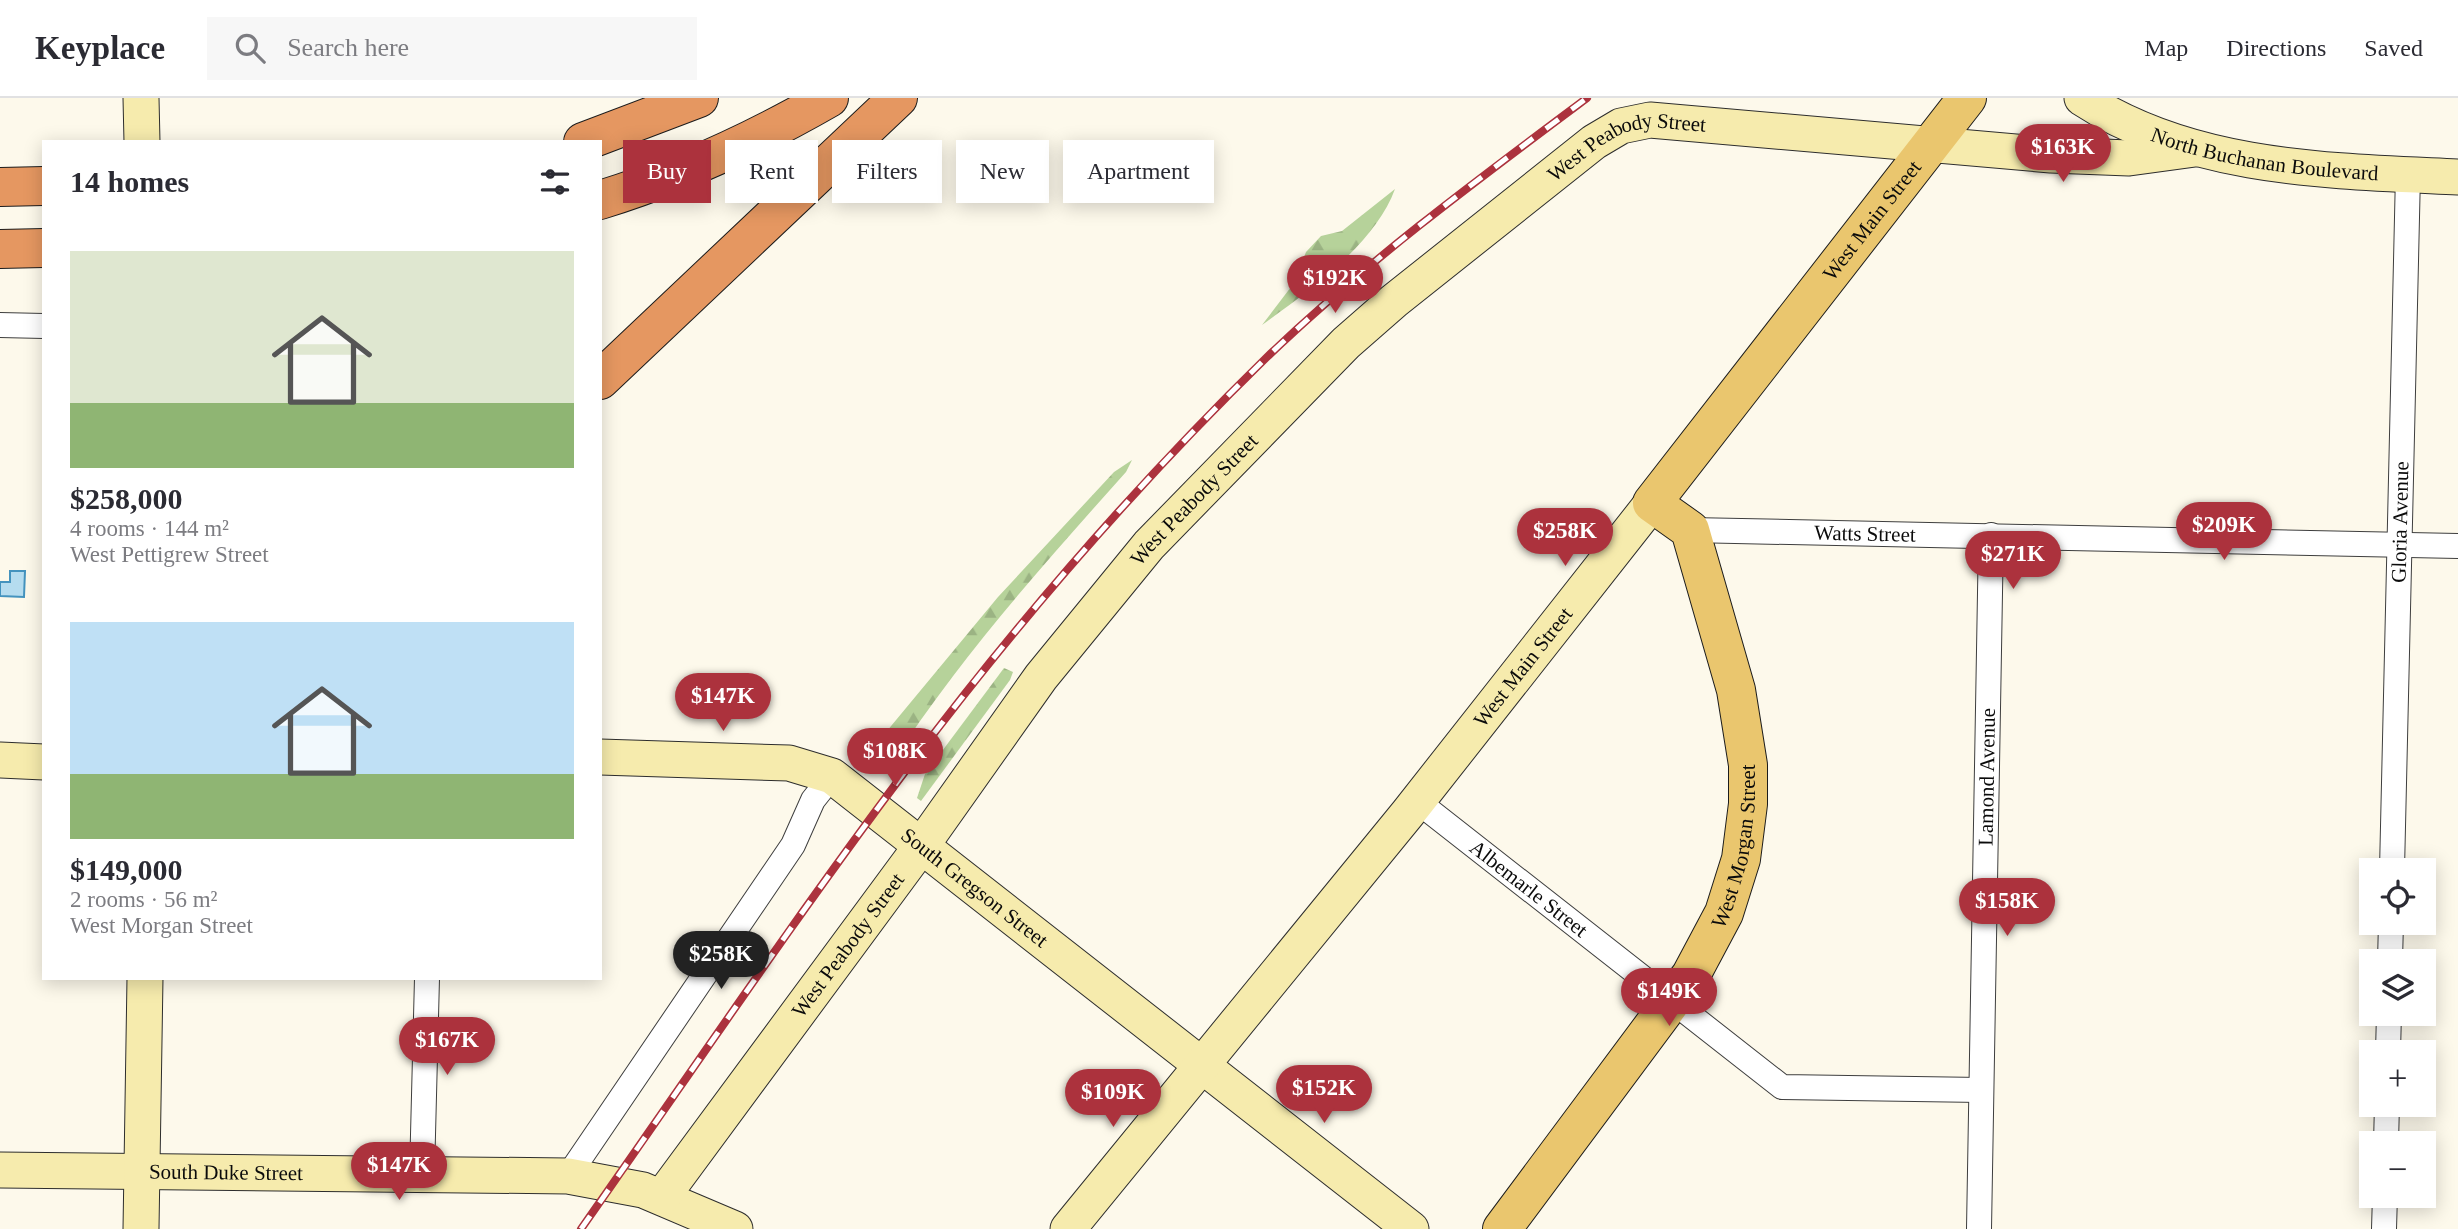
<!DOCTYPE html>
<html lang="en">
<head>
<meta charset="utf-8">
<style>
	body { margin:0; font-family:"Times New Roman",serif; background:#f7f7f7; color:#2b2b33; height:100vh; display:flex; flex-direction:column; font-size:26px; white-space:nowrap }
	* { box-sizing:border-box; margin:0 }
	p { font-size:23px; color:#7c7c81 }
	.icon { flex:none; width:38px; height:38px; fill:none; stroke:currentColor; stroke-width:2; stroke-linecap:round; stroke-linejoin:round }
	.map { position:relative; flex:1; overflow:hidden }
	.details { position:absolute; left:42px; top:42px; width:560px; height:840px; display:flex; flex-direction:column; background:#fff; border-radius:0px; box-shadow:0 4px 18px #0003 }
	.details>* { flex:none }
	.guide { position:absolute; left:623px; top:42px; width:665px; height:63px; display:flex; gap:14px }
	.tools { position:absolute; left:2359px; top:760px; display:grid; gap:14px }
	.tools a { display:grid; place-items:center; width:77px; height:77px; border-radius:0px; background:#fff; box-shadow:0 4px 18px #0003; font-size:35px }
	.price { position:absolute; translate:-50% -60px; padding:0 16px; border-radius:24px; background:#ac323d; color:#fff; font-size:23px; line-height:46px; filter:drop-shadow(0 2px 4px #0008) }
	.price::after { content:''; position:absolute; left:50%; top:42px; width:21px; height:16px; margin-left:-10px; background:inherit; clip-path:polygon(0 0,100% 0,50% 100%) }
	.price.on { background:#222; color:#fff }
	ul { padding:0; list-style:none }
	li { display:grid; align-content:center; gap:14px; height:371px; padding:0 28px }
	li span { display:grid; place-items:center; height:217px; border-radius:0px; color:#555 }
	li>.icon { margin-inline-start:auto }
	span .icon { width:126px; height:126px; fill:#fffc; stroke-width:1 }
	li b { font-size:30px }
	h2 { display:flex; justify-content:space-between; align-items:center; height:84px; padding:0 28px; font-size:30px }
	.tag { padding:0 24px; border-radius:0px; background:#fff; box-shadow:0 4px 18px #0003; font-size:24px; line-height:63px }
	.tag.on { background:#ac323d; color:#fff }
	header { display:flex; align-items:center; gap:42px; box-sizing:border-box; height:98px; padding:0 35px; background:#fff; border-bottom:2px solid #e1e1e2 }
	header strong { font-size:33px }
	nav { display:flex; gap:38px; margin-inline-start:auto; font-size:24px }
	.search { width:490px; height:63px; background:#f7f7f7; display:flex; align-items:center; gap:18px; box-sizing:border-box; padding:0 24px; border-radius:0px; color:#7c7c81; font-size:26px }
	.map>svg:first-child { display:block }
	.forest { fill:url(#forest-firs) }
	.water { fill:#b5dcef; stroke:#4493be; stroke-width:2 }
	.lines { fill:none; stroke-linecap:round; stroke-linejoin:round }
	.street-casing { stroke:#3e3e3e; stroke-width:26 }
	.secondary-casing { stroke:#2d2d2d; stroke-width:37 }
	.primary-casing { stroke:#1c1c1c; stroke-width:40 }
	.highway-casing { stroke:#1c1c1c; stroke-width:40 }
	.street { stroke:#fff; stroke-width:24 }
	.secondary { stroke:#f6ebad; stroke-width:35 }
	.primary { stroke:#eac66e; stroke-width:38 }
	.highway { stroke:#e59761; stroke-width:38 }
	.rail-casing { stroke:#ac323d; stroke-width:8 }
	.rail { stroke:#fff; stroke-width:5; stroke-dasharray:16; stroke-linecap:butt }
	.labels { text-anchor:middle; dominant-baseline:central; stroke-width:7; stroke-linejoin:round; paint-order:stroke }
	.street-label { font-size:21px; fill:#0b0b0b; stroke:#fff }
</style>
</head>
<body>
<header>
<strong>Keyplace</strong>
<div class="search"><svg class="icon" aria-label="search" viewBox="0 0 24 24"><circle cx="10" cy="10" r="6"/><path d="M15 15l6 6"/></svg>Search here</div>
<nav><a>Map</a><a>Directions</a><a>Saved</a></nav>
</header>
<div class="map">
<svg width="2458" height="1131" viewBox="0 0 2458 1131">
	<defs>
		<pattern id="forest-firs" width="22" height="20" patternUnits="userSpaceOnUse" patternTransform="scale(1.75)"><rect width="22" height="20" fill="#b6d29a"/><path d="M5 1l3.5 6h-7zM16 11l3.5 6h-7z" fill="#9bb383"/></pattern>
	</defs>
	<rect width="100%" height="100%" fill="#fdf9eb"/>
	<!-- forest -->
	<g class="forest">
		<path d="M1395 91C1375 146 1309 193 1262 227L1294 185 1306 154 1321 138 1342 133Z"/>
		<path d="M1132 362 1126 374C1042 468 956 564 888 671L869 666 872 651 998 499 1114 374Z"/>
		<polygon points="1004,570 1013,574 1010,582 921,703 917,700 925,676"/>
	</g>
	<!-- water -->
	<polygon class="water" points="10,473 25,473 24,499 0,498 0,484 10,484"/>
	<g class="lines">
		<defs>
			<g id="street">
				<polyline points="0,227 44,228"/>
				<path id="s1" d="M1690 432 2458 448"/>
				<path id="s2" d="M1417 703 1782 989 1981 992"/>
				<path id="s3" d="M2392 772 2408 76"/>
				<polyline points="2390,863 2391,824"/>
				<polyline points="2388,954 2389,915"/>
				<polyline points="2386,1045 2387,1006"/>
				<polyline points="422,1076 427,880"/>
				<polyline points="568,1078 793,747 813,702 832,678"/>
				<path id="s4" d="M1979 1131 1991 437"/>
				<polyline points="2384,1131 2385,1097"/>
			</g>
			<g id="secondary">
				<polyline points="141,0 142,44"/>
				<path id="s5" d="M2082 0C2192 72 2331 73 2458 79"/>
				<path id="s6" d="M600 659 789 665 832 678 1411 1131"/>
				<polyline points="0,662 44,664"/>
				<path id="s7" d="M0 1072 568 1078 643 1092 735 1131"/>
				<path id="s8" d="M662 1099 922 747 1041 579 1149 447 1346 245 1394 203 1594 44 1621 28 1650 22 2051 57 2129 60 2195 51"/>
				<polyline points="141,1131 145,880"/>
				<path id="s9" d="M1068 1131 1408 715 1652 405"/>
			</g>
			<g id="primary">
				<path id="s10" d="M1502 1131 1691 877 1724 815 1741 761 1748 706V667L1736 592 1690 432 1652 405 1967 0"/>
			</g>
			<g id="highway">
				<polyline points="583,44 699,0"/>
				<polyline points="0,89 44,88"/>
				<path d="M600 102C681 77 756 42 829 0"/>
				<polyline points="0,151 44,150"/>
				<polyline points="600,282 898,0"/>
			</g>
		</defs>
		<!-- street casing -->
		<use href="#street" class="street-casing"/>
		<!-- secondary casing -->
		<use href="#secondary" class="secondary-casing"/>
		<!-- primary casing -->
		<use href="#primary" class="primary-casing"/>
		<!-- highway casing -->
		<use href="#highway" class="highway-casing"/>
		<!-- street -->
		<use href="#street" class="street"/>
		<!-- secondary -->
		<use href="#secondary" class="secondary"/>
		<!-- primary -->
		<use href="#primary" class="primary"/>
		<!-- highway -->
		<use href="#highway" class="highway"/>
		<defs>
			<path id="rail" d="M581 1131C688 979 792 824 904 675 1014 528 1135 388 1266 260 1365 165 1477 82 1587 0"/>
		</defs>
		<!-- rail casing -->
		<use href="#rail" class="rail-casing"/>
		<!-- rail -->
		<use href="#rail" class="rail"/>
	</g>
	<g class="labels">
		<!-- street labels -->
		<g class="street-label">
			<text stroke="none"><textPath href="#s5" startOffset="194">North Buchanan Boulevard</textPath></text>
			<text stroke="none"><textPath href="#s8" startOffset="1446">West Peabody Street</textPath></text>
			<text stroke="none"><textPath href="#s10" startOffset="1185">West Main Street</textPath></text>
			<text stroke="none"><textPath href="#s8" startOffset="878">West Peabody Street</textPath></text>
			<text stroke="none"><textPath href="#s3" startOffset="348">Gloria Avenue</textPath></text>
			<text stroke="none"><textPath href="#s1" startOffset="175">Watts Street</textPath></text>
			<text stroke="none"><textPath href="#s9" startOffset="723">West Main Street</textPath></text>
			<text stroke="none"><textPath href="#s4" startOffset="452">Lamond Avenue</textPath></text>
			<text stroke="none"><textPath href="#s10" startOffset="455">West Morgan Street</textPath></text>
			<text stroke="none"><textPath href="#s6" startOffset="415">South Gregson Street</textPath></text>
			<text stroke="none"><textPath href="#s2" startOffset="142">Albemarle Street</textPath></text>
			<text stroke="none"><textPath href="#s8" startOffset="313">West Peabody Street</textPath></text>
			<text stroke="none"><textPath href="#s7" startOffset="226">South Duke Street</textPath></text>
		</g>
	</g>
</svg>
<div class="tools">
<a><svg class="icon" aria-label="locate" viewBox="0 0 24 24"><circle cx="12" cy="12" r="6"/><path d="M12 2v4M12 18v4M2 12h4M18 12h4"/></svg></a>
<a><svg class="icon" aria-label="layers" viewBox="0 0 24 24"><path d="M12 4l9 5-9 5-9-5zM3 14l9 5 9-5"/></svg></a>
<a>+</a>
<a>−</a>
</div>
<b class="price" style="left:2063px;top:86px">$163K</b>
<b class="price" style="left:1335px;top:217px">$192K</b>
<b class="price" style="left:2224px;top:464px">$209K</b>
<b class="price" style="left:1565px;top:470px">$258K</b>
<b class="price" style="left:2013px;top:493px">$271K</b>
<b class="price" style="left:723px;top:635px">$147K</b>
<b class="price" style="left:895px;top:690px">$108K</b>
<b class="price" style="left:2007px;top:840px">$158K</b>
<b class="price on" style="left:721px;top:893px">$258K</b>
<b class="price" style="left:1669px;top:930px">$149K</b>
<b class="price" style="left:447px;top:979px">$167K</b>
<b class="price" style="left:1324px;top:1027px">$152K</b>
<b class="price" style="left:1113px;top:1031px">$109K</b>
<b class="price" style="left:399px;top:1104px">$147K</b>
<div class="guide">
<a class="tag on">Buy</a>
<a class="tag">Rent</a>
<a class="tag">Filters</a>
<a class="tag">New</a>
<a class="tag">Apartment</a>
</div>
<section class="details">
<h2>14 homes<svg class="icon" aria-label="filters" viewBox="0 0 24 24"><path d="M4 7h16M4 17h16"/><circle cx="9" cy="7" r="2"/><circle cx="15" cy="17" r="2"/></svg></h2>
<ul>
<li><span style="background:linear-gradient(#dfe7d0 70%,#8fb573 0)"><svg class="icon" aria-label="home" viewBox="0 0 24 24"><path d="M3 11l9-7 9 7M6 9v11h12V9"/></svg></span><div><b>$258,000</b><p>4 rooms · 144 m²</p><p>West Pettigrew Street</p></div></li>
<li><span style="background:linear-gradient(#bfe0f5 70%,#8fb573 0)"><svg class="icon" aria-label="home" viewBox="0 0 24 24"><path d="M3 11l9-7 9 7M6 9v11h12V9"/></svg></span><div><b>$149,000</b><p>2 rooms · 56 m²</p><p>West Morgan Street</p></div></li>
</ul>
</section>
</div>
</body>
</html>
